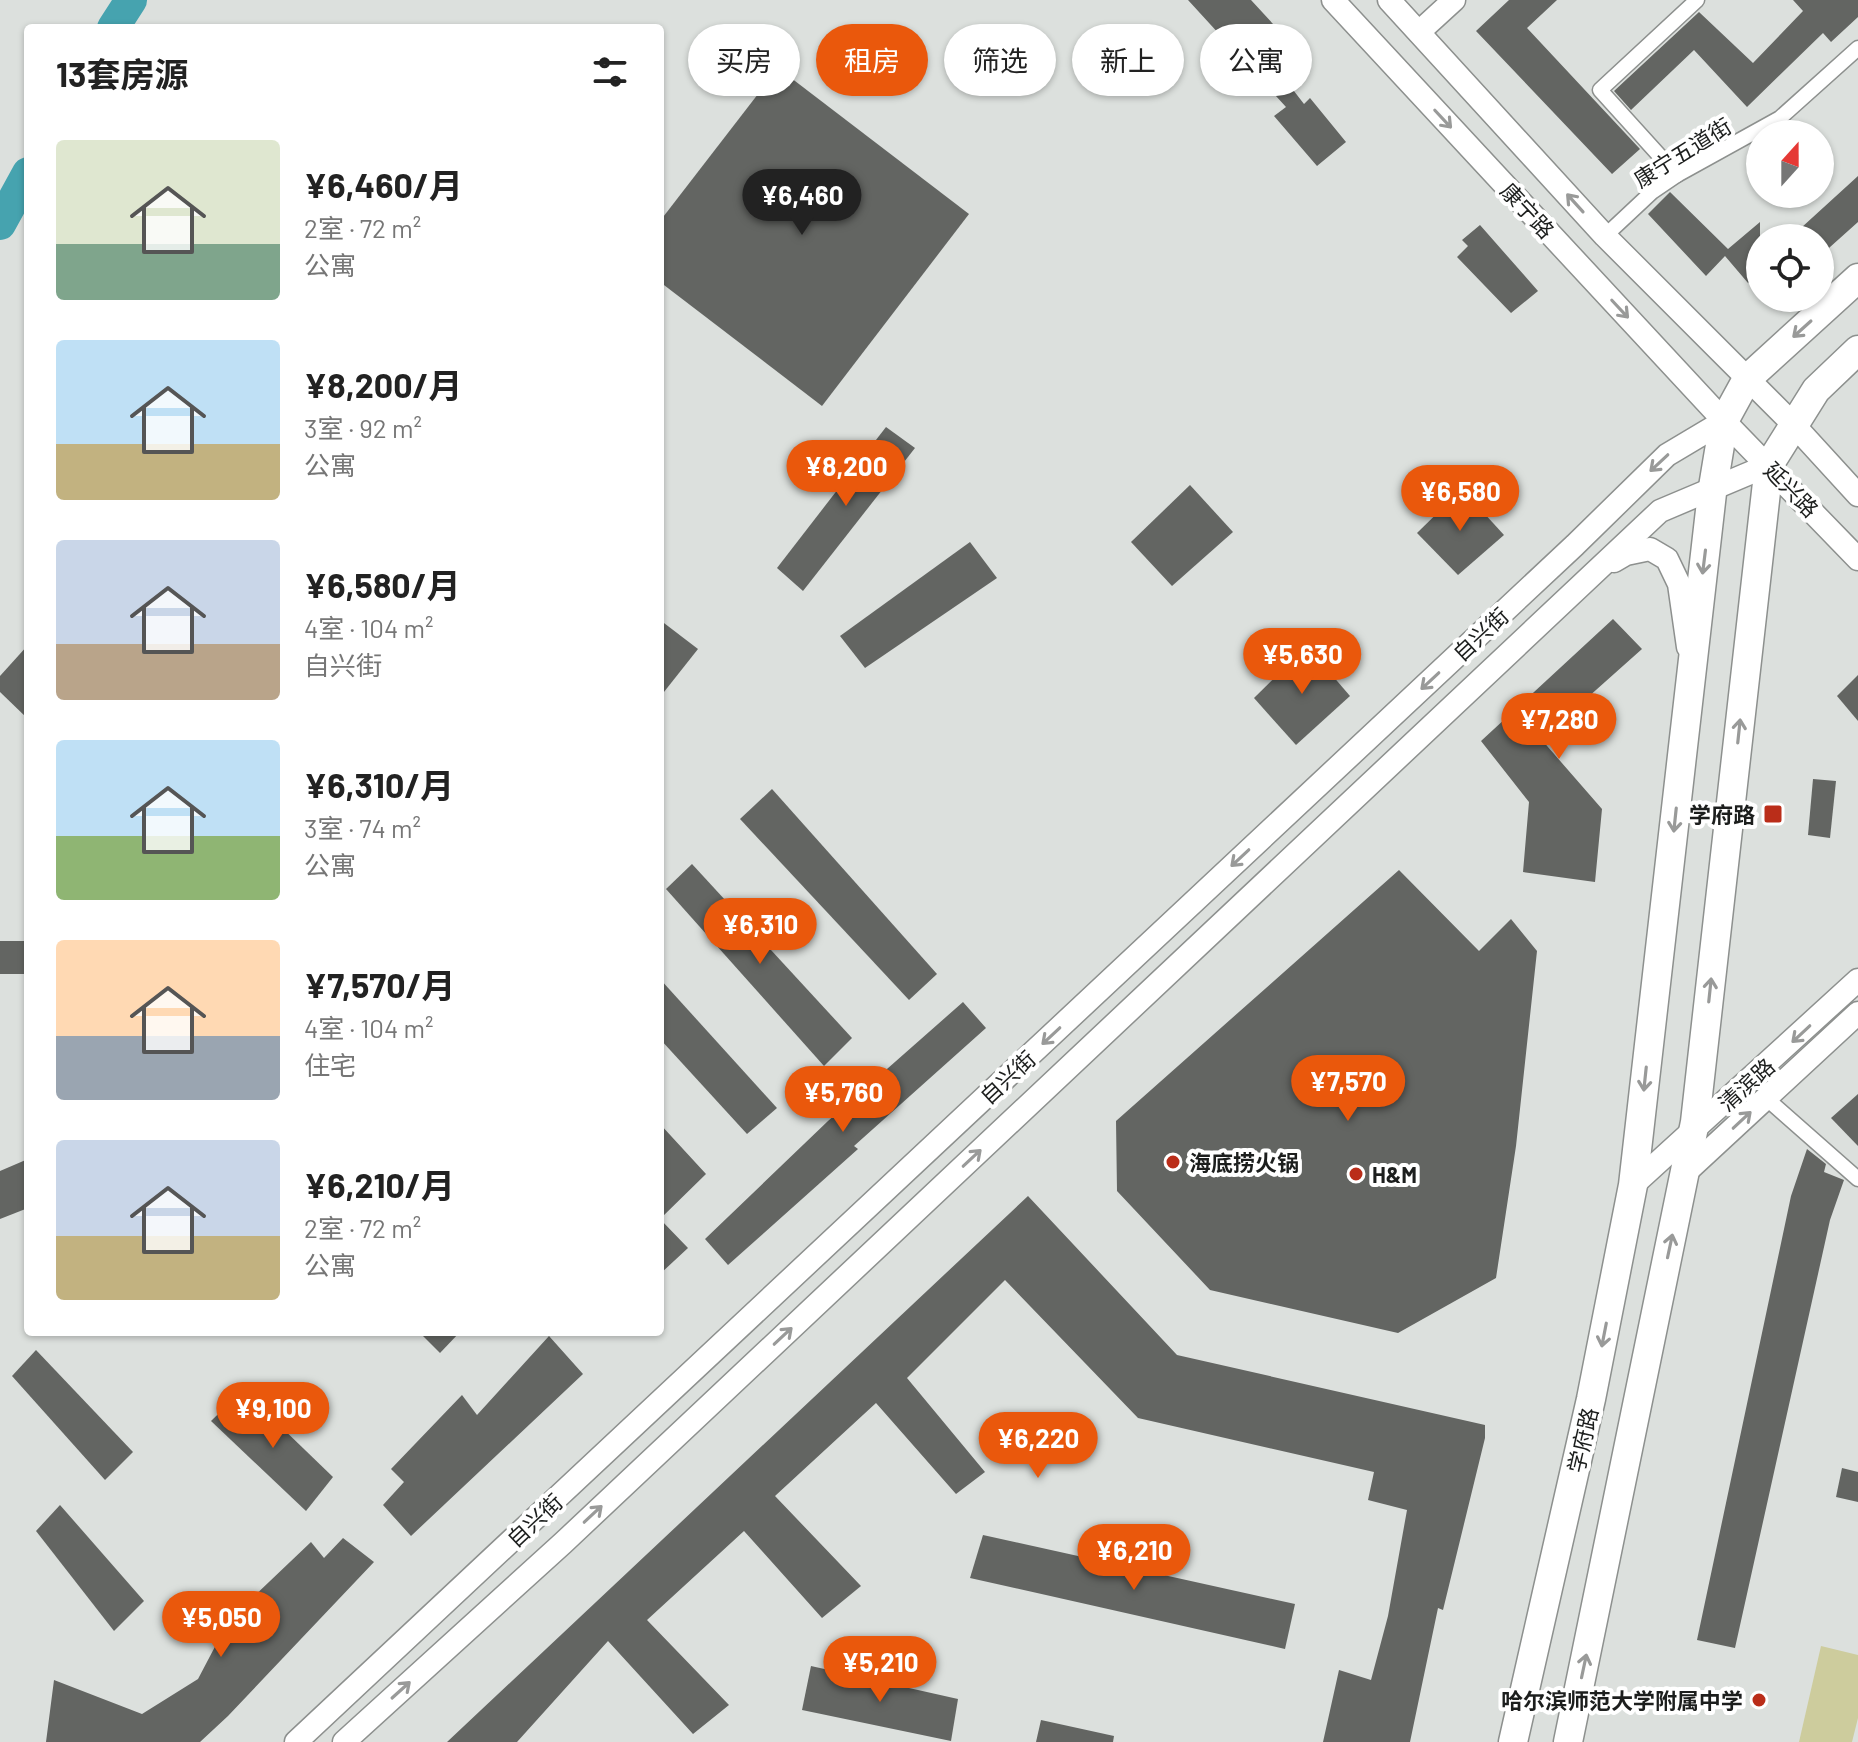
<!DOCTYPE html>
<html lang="zh">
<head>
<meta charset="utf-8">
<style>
	body { margin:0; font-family:Barlow,"Noto Sans SC",sans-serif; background:#f6f6f6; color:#222; height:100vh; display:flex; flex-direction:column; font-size:30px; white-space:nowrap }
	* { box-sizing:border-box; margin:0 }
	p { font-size:26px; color:#767676 }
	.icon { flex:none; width:44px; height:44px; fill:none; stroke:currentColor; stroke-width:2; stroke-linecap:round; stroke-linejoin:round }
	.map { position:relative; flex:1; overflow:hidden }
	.details { position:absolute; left:24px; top:24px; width:640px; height:1312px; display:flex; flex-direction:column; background:#fff; border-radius:8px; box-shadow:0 2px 6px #0004 }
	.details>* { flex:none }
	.top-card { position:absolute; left:688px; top:24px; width:760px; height:72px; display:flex; gap:16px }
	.needle { width:52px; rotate:21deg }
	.buttons { position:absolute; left:1746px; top:120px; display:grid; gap:16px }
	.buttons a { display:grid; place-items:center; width:88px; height:88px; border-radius:50%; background:#fff; box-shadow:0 2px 6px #0004; font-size:40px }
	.price { position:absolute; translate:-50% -68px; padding:0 18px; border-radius:28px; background:#ea580c; color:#fff; font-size:26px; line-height:52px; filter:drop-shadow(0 2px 4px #0008) }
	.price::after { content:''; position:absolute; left:50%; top:48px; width:24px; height:18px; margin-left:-12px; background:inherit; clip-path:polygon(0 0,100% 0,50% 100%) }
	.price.on { background:#222; color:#fff }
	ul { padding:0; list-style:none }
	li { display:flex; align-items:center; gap:24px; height:200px; padding:0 32px }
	li span { display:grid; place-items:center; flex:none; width:224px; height:160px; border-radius:8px; color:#555 }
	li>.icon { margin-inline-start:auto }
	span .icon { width:96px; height:96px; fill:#fffc; stroke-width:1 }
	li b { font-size:34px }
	h2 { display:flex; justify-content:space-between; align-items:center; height:96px; padding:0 32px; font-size:34px }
	.chip { padding:0 28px; border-radius:36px; background:#fff; box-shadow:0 2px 6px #0004; font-size:28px; line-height:72px }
	.chip.on { background:#ea580c; color:#fff }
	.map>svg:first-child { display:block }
	.grass { fill:#cdcc9d }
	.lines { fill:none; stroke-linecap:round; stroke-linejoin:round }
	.river { stroke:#46a3af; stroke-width:32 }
	.building { fill:#636562 }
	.street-casing { stroke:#8d908e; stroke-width:17 }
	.secondary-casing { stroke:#8d908e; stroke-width:25 }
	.highway-casing { stroke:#8d908e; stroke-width:31 }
	.street { stroke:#fff; stroke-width:14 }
	.secondary { stroke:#fff; stroke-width:22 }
	.highway { stroke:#fff; stroke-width:28 }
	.oneway { stroke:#999a99 }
	.poi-dot { fill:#ba2d19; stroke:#fff; stroke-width:3 }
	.labels { text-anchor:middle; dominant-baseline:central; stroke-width:8; stroke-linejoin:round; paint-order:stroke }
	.street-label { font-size:22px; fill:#1c1e1d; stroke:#fff }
	.poi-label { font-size:22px; font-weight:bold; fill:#1c1e1d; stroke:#fff; text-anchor:end }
</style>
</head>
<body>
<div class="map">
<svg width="1858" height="1742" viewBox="0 0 1858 1742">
	<rect width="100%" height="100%" fill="#dce0dd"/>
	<!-- grass -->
	<polygon class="grass" points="1821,1646 1858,1655 1858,1718 1852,1742 1799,1742"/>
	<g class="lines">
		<!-- river -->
		<g class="river">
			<polyline points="113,28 131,0"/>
			<polyline points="0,224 28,173"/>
		</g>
	</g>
	<!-- building -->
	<g class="building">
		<polygon points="1188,0 1251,0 1309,63 1287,82 1304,104 1310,98 1346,142 1317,166 1274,116 1286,107"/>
		<polygon points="1509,0 1557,0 1527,28 1640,149 1612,174 1476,31"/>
		<polygon points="1793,0 1858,0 1858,17 1831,42 1823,33 1747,107 1694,50 1631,110 1614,91 1699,12 1753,63 1803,11"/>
		<polygon points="778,68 969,214 822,406 660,282 660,221"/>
		<polygon points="1858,176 1858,222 1820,256 1820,238 1790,238"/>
		<polygon points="1670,192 1728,249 1760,222 1760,271 1748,283 1725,256 1706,276 1648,214"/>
		<polygon points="1480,225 1538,291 1511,313 1457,257 1468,246 1462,240"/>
		<polygon points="886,427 915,448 803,591 777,568"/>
		<polygon points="1190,485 1233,532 1172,586 1131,542"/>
		<polygon points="1462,489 1504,535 1458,575 1417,533"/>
		<polygon points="970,542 997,578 865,668 840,636"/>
		<polygon points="1613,619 1642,649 1541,739 1602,809 1595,882 1523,872 1529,802 1481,741"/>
		<polygon points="660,620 698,649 660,697"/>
		<polygon points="28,645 28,719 0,692 0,676"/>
		<polygon points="1307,646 1350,696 1296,745 1254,698"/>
		<polygon points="1858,675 1858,721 1837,696"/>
		<polygon points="1813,779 1836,781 1830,838 1808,835"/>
		<polygon points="772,789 937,974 909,1000 740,819"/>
		<polygon points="692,864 852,1038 824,1066 666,889"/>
		<polygon points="1399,870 1479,951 1511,919 1537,951 1516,1146 1496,1278 1398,1333 1210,1290 1117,1191 1116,1121"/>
		<rect x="0" y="941" width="28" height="33"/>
		<polygon points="660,979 777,1108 747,1134 660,1039"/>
		<polygon points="963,1002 986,1028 854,1146 858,1149 728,1265 705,1239 828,1121"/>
		<polygon points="1858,1094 1858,1146 1831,1118"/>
		<polygon points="660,1124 706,1174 660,1219 688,1248 660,1274"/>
		<polygon points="1807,1149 1826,1164 1824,1172 1844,1180 1830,1220 1735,1648 1697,1640 1791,1196"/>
		<polygon points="28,1159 28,1208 0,1219 0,1171"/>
		<polygon points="1028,1196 1177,1355 1485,1425 1485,1438 1443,1610 1438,1608 1410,1742 1323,1742 1339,1670 1371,1680 1388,1616 1407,1510 1368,1500 1374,1472 1138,1418 1005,1280 907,1378 985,1472 956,1494 876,1403 775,1496 861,1586 822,1618 744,1531 647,1620 729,1705 693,1734 608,1641 517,1742 447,1742"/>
		<polygon points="419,1332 460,1332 440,1353"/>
		<polygon points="549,1336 583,1374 411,1536 383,1505 404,1482 391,1469 462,1395 477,1415"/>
		<polygon points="36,1350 133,1452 105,1480 12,1376"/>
		<polygon points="243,1390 333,1477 306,1511 211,1421"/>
		<polygon points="1842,1468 1858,1472 1858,1502 1836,1497"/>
		<polygon points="60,1505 144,1601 114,1631 36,1531"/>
		<polygon points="983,1535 1295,1604 1285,1649 970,1578"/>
		<polygon points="343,1538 374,1562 228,1716 200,1742 46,1742 54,1680 142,1714 198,1679 229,1620 311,1542 324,1558"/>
		<polygon points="811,1666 958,1699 951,1741 802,1710"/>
		<polygon points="1041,1720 1114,1736 1113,1742 1036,1742"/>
	</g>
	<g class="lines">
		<defs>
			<g id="street">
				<polyline points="1677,175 1600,90 1697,0"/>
				<polyline points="1605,236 1652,192 1677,175 1780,118 1858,48"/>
				<polyline points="1766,1098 1858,1179"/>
			</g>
			<g id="secondary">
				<polyline points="1333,0 1724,421 1858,559"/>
				<polyline points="1389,0 1605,236 1793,424 1858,495"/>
				<polyline points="1419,32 1454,0"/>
				<polyline points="1614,561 1626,554 1650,549 1667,559 1679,584 1688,647"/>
				<polyline points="1685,1173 1858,1013"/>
				<polyline points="1633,1185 1858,980"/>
				<polyline points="296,1742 1575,545 1667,455 1724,421"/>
				<polyline points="344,1742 563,1543 1660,511 1769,465"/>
			</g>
			<g id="highway">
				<polyline points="1513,1742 1591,1399 1633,1185 1712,493 1724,421 1747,379 1858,278"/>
				<polyline points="1568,1742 1695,1122 1769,465 1816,390 1858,350"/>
			</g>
		</defs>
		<!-- street casing -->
		<use href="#street" class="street-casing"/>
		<!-- secondary casing -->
		<use href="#secondary" class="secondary-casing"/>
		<!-- highway casing -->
		<use href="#highway" class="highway-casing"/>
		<!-- street -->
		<use href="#street" class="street"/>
		<!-- secondary -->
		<use href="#secondary" class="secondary"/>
		<!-- highway -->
		<use href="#highway" class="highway"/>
	</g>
	<!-- one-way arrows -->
	<defs><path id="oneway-shaft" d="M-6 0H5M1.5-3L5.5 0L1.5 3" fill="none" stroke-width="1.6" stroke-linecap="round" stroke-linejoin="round" transform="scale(2)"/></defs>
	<g class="oneway">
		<use href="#oneway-shaft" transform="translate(1443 119) rotate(47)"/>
		<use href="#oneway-shaft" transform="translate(1575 203) rotate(-132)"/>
		<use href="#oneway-shaft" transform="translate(1620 309) rotate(47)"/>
		<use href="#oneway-shaft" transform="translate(1802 329) rotate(138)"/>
		<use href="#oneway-shaft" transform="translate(1659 463) rotate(137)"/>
		<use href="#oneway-shaft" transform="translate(1704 562) rotate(97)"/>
		<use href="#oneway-shaft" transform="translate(1430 681) rotate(137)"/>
		<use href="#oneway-shaft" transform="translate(1739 731) rotate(-84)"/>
		<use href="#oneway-shaft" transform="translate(1675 820) rotate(96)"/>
		<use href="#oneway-shaft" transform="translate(1240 858) rotate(137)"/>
		<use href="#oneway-shaft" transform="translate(1710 990) rotate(-84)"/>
		<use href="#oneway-shaft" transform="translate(1801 1034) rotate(137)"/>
		<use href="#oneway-shaft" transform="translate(1051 1036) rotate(137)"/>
		<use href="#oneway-shaft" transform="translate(1645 1079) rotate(96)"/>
		<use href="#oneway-shaft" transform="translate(1742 1120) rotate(-43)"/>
		<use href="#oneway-shaft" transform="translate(972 1158) rotate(-43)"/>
		<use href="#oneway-shaft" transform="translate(1670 1246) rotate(-78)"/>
		<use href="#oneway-shaft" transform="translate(1604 1335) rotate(101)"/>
		<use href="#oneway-shaft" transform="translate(783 1336) rotate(-43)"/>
		<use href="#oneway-shaft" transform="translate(593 1514) rotate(-43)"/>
		<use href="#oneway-shaft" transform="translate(1584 1666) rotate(-78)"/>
		<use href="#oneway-shaft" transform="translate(401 1690) rotate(-42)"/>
	</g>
	<!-- markers -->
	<g class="poi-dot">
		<rect x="1763" y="804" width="20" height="20" rx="4"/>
		<circle cx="1173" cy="1162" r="8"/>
		<circle cx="1356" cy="1174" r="8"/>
		<circle cx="1759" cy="1700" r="8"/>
	</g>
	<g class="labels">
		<!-- street labels -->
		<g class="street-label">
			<text transform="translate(1682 152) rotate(-32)">康宁五道街</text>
			<text transform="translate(1528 210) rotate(47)">康宁路</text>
			<text transform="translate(1792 489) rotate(46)">延兴路</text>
			<text transform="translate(1480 634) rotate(-43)">自兴街</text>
			<text transform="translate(1007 1077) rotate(-43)">自兴街</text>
			<text transform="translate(1746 1084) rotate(-42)">清滨路</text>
			<text transform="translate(1582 1440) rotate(-77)">学府路</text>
			<text transform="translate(534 1520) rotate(-43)">自兴街</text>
		</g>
		<!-- poi labels -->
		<g class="poi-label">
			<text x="1755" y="814">学府路</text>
			<text x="1189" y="1162" text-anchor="start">海底捞火锅</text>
			<text x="1372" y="1174" text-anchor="start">H&amp;M</text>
			<text x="1743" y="1700">哈尔滨师范大学附属中学</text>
		</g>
	</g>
</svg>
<div class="buttons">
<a><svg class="needle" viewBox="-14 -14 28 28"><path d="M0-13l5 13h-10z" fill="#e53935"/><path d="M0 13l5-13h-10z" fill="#767676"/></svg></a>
<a><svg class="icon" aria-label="locate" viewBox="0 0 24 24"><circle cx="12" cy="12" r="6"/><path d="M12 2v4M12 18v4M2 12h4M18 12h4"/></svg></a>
</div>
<b class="price on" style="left:802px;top:237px">¥6,460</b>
<b class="price" style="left:846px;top:508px">¥8,200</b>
<b class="price" style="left:1460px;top:533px">¥6,580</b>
<b class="price" style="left:1302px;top:696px">¥5,630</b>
<b class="price" style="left:1559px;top:761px">¥7,280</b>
<b class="price" style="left:760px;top:966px">¥6,310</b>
<b class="price" style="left:1348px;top:1123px">¥7,570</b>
<b class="price" style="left:843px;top:1134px">¥5,760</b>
<b class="price" style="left:273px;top:1450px">¥9,100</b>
<b class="price" style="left:1038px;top:1480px">¥6,220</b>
<b class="price" style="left:1134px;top:1592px">¥6,210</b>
<b class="price" style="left:221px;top:1659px">¥5,050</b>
<b class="price" style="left:880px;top:1704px">¥5,210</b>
<div class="top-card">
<a class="chip">买房</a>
<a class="chip on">租房</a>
<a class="chip">筛选</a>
<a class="chip">新上</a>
<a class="chip">公寓</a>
</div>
<section class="details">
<h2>13套房源<svg class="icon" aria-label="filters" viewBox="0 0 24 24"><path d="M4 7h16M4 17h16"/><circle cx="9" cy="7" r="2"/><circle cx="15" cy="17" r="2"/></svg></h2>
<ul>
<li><span style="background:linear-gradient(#dfe7d0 65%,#7fa58c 0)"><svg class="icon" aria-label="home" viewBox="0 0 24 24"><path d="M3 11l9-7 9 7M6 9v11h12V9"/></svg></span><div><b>¥6,460/月</b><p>2室 · 72 m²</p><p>公寓</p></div></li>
<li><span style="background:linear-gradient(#bfe0f5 65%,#c2b280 0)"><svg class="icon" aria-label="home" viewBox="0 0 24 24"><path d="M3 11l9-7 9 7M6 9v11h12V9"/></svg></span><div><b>¥8,200/月</b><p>3室 · 92 m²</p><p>公寓</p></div></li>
<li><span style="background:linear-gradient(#c9d6e8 65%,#b9a48a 0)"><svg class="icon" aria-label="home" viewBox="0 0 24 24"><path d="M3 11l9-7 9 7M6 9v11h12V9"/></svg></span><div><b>¥6,580/月</b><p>4室 · 104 m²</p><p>自兴街</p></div></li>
<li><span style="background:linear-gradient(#bfe0f5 60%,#8fb573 0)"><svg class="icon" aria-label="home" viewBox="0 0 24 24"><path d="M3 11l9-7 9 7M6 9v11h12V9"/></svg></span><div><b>¥6,310/月</b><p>3室 · 74 m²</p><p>公寓</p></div></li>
<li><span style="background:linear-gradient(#ffd9b3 60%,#9aa5b1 0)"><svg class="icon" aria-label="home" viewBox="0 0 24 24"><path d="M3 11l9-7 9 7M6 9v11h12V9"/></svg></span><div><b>¥7,570/月</b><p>4室 · 104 m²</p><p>住宅</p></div></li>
<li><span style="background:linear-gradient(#c9d6e8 60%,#c2b280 0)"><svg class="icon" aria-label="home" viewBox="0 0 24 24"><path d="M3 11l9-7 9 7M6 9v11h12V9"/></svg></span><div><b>¥6,210/月</b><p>2室 · 72 m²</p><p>公寓</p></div></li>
</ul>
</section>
</div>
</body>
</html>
